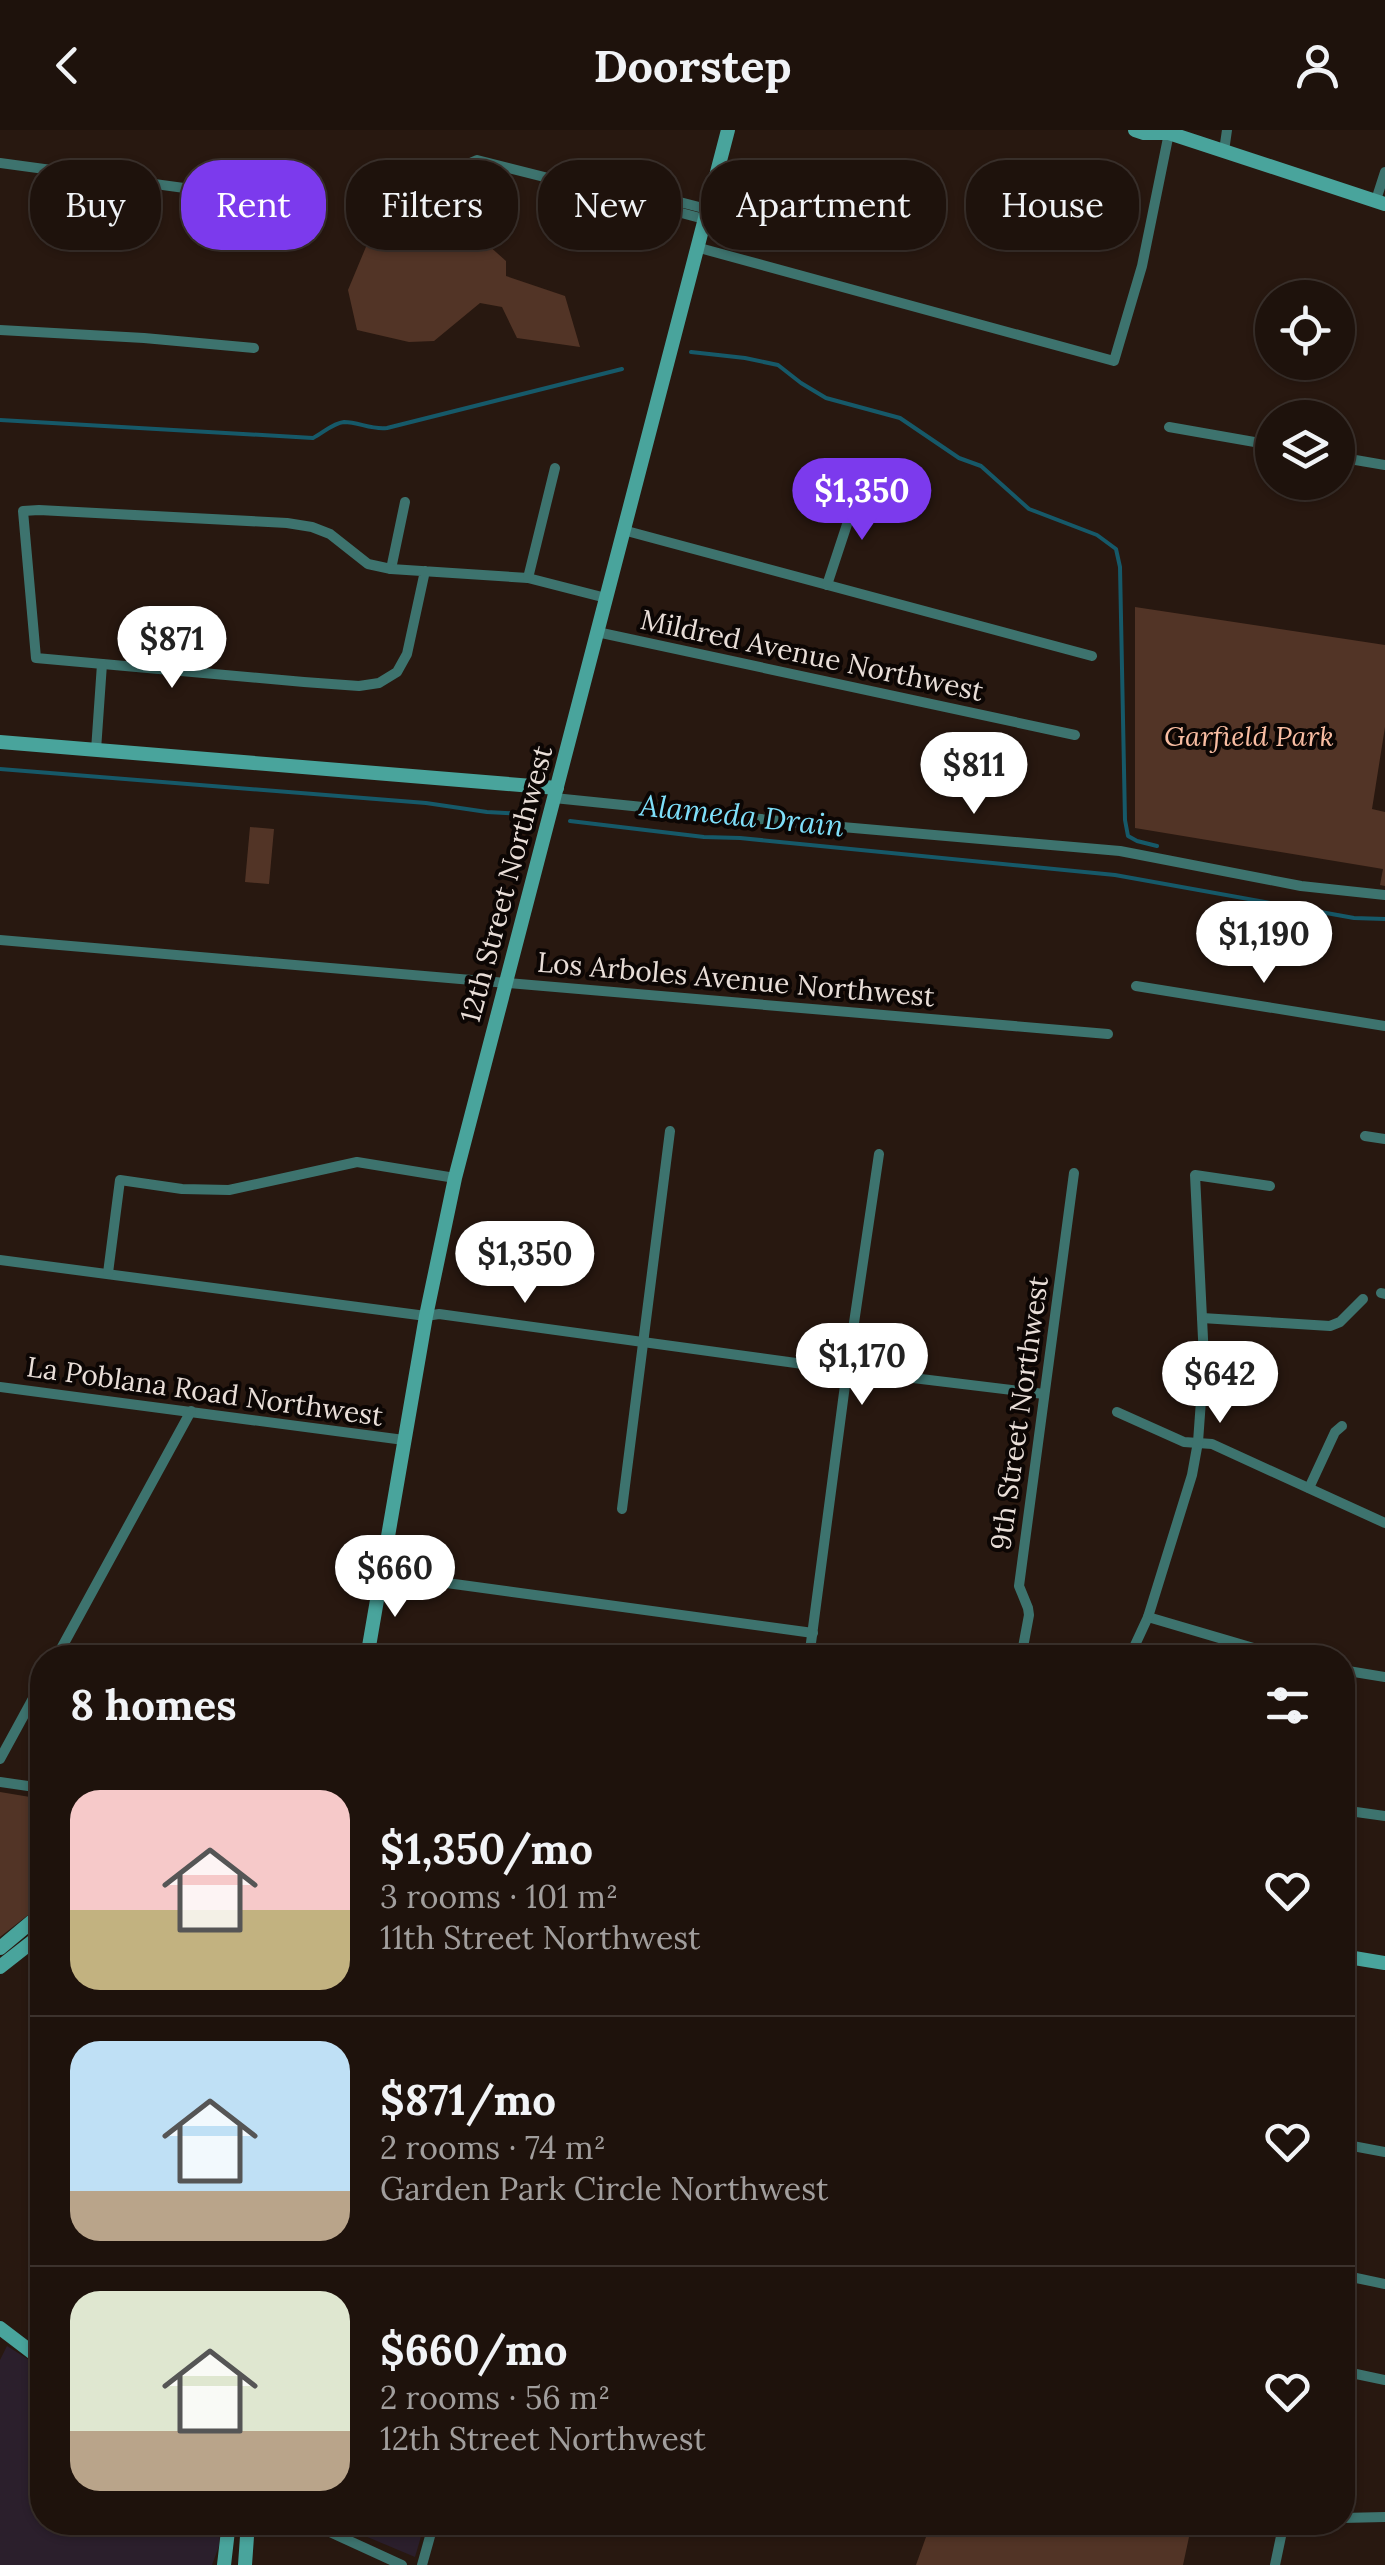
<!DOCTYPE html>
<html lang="en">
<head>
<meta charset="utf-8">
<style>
	body { margin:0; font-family:Lora,serif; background:#2b201a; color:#f1f3f6; height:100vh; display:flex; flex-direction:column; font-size:38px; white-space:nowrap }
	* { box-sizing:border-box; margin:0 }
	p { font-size:32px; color:#a19e9d }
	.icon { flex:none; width:55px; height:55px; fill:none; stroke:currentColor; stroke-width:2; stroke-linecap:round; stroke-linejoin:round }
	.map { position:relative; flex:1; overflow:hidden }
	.sheet { position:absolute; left:30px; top:1515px; width:1325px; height:890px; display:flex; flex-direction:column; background:#1e120c; border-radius:40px; box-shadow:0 2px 8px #0004,0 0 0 2px #3c322d }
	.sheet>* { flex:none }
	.hud { position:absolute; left:30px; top:30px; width:1325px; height:90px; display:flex; gap:20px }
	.buttons { position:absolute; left:1255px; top:150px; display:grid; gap:20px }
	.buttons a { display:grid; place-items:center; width:100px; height:100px; border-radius:50%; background:#1e120c; box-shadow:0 2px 8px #0004,0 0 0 2px #3c322d; font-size:50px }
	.price { position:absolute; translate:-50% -85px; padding:0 22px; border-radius:35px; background:#fff; color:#222; font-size:32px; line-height:65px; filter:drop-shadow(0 2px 5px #0008) }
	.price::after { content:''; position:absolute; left:50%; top:60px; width:30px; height:22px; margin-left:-15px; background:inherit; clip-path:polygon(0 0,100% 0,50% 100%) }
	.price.active { background:#7c3aed; color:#fff }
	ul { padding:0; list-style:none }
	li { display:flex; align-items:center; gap:30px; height:250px; padding:0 40px }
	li+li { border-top:2px solid #3c322d }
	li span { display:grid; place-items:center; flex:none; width:280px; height:200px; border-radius:30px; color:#555 }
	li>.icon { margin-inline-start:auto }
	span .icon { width:120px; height:120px; fill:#fffc; stroke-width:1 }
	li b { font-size:42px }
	h2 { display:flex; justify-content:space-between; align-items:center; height:120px; padding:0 40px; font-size:42px }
	.pill { padding:0 35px; border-radius:40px; background:#1e120c; box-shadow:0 2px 8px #0004,0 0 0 2px #3c322d; font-size:35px; line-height:90px }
	.pill.active { background:#7c3aed; color:#fff }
	header { display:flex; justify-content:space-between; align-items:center; height:130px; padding:0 40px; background:#1e120c; font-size:45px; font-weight:700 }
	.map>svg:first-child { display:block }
	.commercial { fill:#2b1f2c }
	.green { fill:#523426 }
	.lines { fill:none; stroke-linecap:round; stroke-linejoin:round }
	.stream { stroke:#165969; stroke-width:4 }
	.street { stroke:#3d736e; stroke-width:10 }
	.secondary { stroke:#49a49c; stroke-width:14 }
	.labels { text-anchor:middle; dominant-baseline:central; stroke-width:8; stroke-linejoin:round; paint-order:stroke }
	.street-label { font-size:28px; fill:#e9ded8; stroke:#0c0604 }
	.park-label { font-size:28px; font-style:italic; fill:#f9bda2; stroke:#0c0604 }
	.water-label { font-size:30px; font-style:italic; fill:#7edffa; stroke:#0c0604 }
</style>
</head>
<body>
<header><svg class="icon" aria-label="back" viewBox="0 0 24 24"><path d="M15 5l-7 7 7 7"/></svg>Doorstep<svg class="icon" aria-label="person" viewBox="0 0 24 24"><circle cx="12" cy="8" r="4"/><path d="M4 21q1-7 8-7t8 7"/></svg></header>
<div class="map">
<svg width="1385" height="2435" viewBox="0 0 1385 2435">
	<rect width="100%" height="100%" fill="#281810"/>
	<!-- commercial -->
	<g class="commercial">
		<polygon points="7,2216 42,2238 42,2392 221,2393 219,2416 212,2435 0,2435 0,2230"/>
		<polygon points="334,2393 425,2393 415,2427"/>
	</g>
	<!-- green -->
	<g class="green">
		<polygon points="383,76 469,98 506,131 506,146 565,166 580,217 517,208 502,177 480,173 434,211 409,212 357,200 348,160"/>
		<polygon points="1135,477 1385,515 1385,597 1372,679 1385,682 1385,756 1380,755 1383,739 1135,698"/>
		<polygon points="250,697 274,699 269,754 245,752"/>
		<polygon points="0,1662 42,1669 42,1774 0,1807"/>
		<polygon points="931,2393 931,2392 1192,2393 1183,2435 916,2435"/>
	</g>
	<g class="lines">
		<!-- stream -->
		<g class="stream">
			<polyline points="691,222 745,228 778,235 801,253 826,268 900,288 959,328 981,336 1029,379 1097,405 1116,419 1120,437 1125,690 1128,706 1137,711 1157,716"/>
			<path d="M0 290 313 308C323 303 333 293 344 292 359 292 371 300 387 298L622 239"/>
			<polyline points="0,639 426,673 487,682 525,684"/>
			<polyline points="570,691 704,707 740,708 1115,745 1354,788 1385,789"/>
		</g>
		<!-- street -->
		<g class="street">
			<polyline points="1224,21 1227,0"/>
			<polyline points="0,33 265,69"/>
			<polyline points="463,36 477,30 592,59 629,59 707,79"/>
			<polyline points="612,60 629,69 704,89"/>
			<polyline points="1376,70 1385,42"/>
			<polyline points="696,117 1114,231 1142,136 1169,3"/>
			<polyline points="0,200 144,208 254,218"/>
			<polyline points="1169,297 1272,315"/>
			<polyline points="1338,327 1385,335"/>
			<polyline points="623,400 1092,526"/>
			<polyline points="391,439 405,372"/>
			<polyline points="425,441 407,524 397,542 379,553 359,556 304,552 36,528 23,381 39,380 287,393 312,397 330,404 368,434 391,439 528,448 606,468"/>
			<polyline points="528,448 555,338"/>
			<polyline points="827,455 859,358"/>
			<polyline points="597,502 1075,605"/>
			<polyline points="96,620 102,534"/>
			<polyline points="554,668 819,695 1120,721 1301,756 1385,765"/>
			<polyline points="0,810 1108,904"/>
			<polyline points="1136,856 1385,896"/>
			<polyline points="1365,1006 1385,1009"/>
			<polyline points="0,1130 426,1186 439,1184 847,1240 1044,1264"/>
			<polyline points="108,1143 120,1050 182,1059 229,1060 357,1032 455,1048"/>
			<polyline points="1381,1163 1385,1164"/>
			<polyline points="1202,1188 1330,1196 1340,1192 1363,1169"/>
			<polyline points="0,1257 404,1310"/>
			<polyline points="1117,1282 1184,1312 1212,1314 1385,1393"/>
			<polyline points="1309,1358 1335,1302 1342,1296"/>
			<polyline points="622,1379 670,1001"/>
			<polyline points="381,1444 813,1503"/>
			<polyline points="1148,1487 1287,1528"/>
			<polyline points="56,1528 191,1281"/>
			<polyline points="809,1528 847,1240 879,1024"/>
			<polyline points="1021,1528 1029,1485 1028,1478 1019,1456 1074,1043"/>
			<polyline points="1129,1528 1148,1487 1192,1345 1198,1312 1204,1229 1195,1045 1270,1056"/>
			<polyline points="1342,1540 1385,1547"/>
			<polyline points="0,1629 42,1552"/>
			<polyline points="0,1652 42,1658"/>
			<polyline points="1342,1680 1385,1686"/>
			<polyline points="1342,2014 1385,2022"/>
			<polyline points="1342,2145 1385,2154"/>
			<polyline points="1342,2241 1385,2250"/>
			<polyline points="1342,2388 1385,2387"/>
			<polyline points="308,2392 402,2435"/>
			<polyline points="422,2435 434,2392"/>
			<polyline points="1275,2435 1284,2392"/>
		</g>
		<!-- secondary -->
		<g class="secondary">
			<polyline points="1135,0 1144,3 1169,3 1385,74"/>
			<polyline points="0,612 557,658"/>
			<polyline points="367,1528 426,1186 455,1048 728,0"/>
			<polyline points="0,1818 42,1783"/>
			<polyline points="1342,1826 1385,1833"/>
			<polyline points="0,1837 42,1804"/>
			<polyline points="0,2198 42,2230"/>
			<polyline points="224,2435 229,2392"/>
			<polyline points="245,2435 248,2392"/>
		</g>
	</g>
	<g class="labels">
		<!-- street labels -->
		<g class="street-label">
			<text transform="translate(812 525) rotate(12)">Mildred Avenue Northwest</text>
			<text transform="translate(506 754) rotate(-75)">12th Street Northwest</text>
			<text transform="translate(736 849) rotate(5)">Los Arboles Avenue Northwest</text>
			<text transform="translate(205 1261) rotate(8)">La Poblana Road Northwest</text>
			<text transform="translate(1019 1283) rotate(-82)">9th Street Northwest</text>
		</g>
		<!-- park labels -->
		<g class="park-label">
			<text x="1249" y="606">Garfield Park</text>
		</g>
		<!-- water labels -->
		<g class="water-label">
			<text transform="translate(742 685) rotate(6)">Alameda Drain</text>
		</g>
	</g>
</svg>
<div class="buttons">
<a><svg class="icon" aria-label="locate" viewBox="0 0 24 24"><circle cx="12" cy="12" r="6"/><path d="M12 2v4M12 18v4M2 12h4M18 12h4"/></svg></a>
<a><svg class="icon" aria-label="layers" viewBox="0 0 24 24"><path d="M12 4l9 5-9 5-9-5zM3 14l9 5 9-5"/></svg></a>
</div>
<b class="price active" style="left:862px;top:413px">$1,350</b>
<b class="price" style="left:172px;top:561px">$871</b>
<b class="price" style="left:974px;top:687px">$811</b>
<b class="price" style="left:1264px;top:856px">$1,190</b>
<b class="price" style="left:525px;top:1176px">$1,350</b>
<b class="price" style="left:862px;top:1278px">$1,170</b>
<b class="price" style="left:1220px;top:1296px">$642</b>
<b class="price" style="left:395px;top:1490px">$660</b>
<div class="hud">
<a class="pill">Buy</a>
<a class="pill active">Rent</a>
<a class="pill">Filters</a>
<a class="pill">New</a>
<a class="pill">Apartment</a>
<a class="pill">House</a>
</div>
<section class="sheet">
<h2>8 homes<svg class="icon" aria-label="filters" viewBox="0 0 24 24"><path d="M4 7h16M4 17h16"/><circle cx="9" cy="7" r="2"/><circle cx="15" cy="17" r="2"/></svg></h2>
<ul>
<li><span style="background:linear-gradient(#f6c9c9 60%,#c2b280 0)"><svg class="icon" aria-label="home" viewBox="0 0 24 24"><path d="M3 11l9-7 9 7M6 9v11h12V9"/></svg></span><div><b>$1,350/mo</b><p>3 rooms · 101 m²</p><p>11th Street Northwest</p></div><svg class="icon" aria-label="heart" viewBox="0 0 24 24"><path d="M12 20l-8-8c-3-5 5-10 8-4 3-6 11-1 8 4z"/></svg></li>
<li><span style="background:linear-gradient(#bfe0f5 75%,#b9a48a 0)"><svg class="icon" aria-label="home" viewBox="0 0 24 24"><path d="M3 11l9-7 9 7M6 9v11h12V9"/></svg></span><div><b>$871/mo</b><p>2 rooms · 74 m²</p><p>Garden Park Circle Northwest</p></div><svg class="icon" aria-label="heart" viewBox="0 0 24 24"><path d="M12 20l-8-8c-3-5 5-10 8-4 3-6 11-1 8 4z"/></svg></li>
<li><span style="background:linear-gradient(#dfe7d0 70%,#b9a48a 0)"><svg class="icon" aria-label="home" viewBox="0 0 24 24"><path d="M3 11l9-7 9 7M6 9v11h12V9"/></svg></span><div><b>$660/mo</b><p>2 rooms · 56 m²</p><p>12th Street Northwest</p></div><svg class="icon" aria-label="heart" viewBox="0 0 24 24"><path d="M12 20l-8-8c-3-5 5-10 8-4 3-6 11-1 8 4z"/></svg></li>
</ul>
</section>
</div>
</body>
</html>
